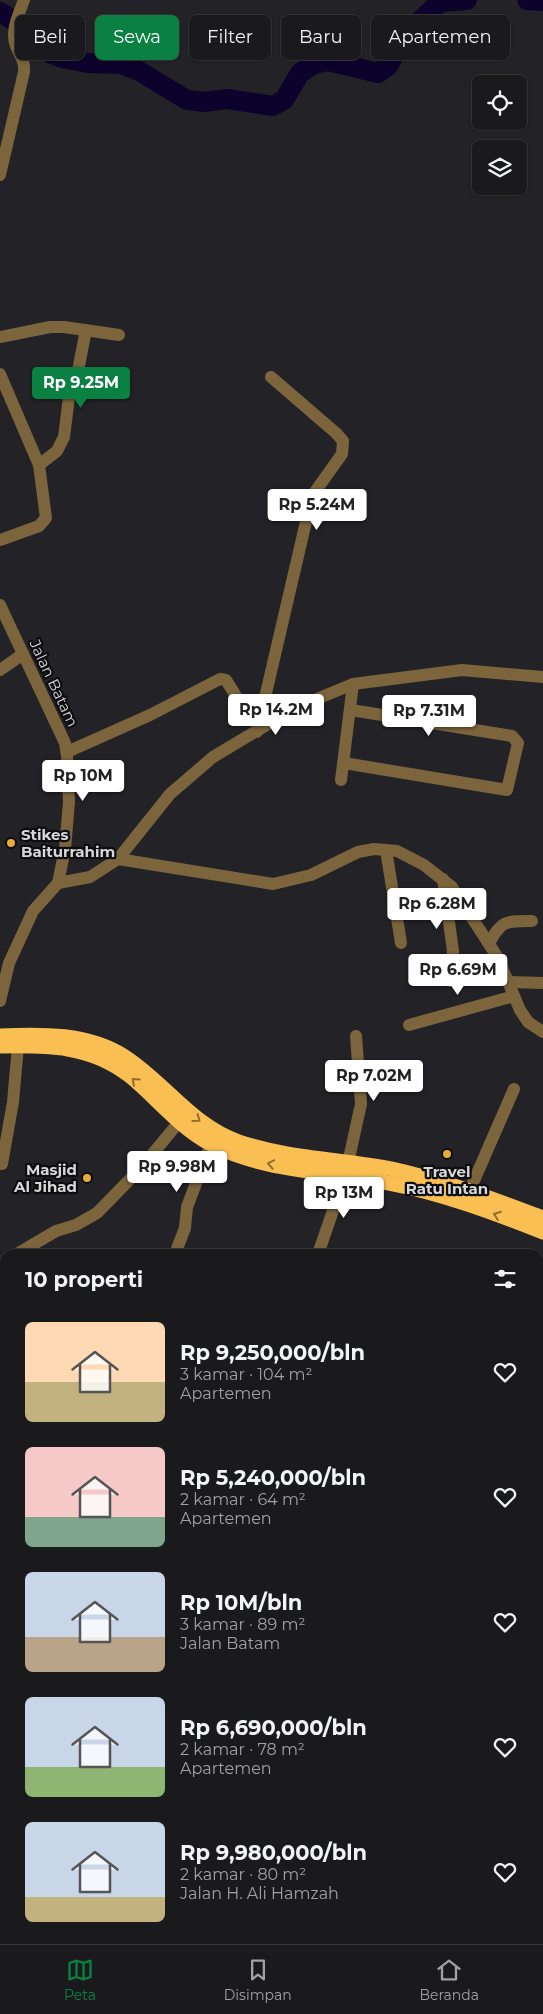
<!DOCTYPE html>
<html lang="id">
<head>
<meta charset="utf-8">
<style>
	body { margin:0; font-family:Montserrat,sans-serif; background:#27272a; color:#f1f3f6; height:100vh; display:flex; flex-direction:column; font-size:19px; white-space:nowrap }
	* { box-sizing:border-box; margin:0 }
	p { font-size:16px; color:#9fa1a4 }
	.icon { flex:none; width:28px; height:28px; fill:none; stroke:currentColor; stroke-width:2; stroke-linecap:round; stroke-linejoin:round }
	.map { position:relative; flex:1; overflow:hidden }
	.sheet { position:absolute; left:0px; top:1249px; width:544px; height:696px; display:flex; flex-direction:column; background:#1a1a1d; border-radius:15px 15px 0 0; box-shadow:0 1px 4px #0004,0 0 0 1px #38383b }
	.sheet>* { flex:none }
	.banner { position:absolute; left:15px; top:15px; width:514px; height:45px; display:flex; gap:10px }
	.controls { position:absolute; left:472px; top:75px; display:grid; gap:10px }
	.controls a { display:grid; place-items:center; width:55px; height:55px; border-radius:8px; background:#1a1a1d; box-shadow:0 1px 4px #0004,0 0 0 1px #38383b; font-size:25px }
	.price { position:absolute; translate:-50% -42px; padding:0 11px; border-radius:5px; background:#fff; color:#222; font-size:16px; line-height:32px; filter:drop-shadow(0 1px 2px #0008) }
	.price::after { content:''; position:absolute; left:50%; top:30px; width:15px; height:11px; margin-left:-8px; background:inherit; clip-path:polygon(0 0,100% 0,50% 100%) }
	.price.current { background:#0b8043; color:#fff }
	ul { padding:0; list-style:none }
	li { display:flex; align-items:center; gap:15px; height:125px; padding:0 25px }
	li span { display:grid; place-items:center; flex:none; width:140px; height:100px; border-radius:8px; color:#555 }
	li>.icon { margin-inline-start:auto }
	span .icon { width:60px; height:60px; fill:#fffc; stroke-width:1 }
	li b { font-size:21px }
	h2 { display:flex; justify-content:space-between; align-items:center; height:60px; padding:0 25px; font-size:21px }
	.chip { padding:0 18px; border-radius:8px; background:#1a1a1d; box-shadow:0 1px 4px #0004,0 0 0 1px #38383b; font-size:18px; line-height:45px }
	.chip.current { background:#0b8043; color:#fff }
	.tab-bar { display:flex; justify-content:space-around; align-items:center; height:70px; border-top:1px solid #38383b; background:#1a1a1d; font-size:14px; color:#9fa1a4 }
	.tab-bar a { display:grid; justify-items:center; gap:2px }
	.tab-bar .current { color:#0b8043 }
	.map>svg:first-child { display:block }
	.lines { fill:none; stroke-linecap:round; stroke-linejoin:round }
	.river { stroke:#0c022b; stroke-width:20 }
	.minor { stroke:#7c653d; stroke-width:12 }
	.highway { stroke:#f9bf53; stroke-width:15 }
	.oneway { stroke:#8f6e34 }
	.poi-dot { fill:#e7ac37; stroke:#0d0c0e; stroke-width:2 }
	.labels { text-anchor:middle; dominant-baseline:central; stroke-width:4.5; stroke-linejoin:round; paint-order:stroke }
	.street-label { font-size:15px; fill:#d8d8db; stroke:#0d0c0e }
	.poi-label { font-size:15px; font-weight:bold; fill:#d8d8db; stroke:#0d0c0e; text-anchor:start }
</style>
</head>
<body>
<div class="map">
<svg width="543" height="1944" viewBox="0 0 543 1944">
	<rect width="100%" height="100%" fill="#232327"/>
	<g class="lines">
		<!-- river -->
		<g class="river">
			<polyline points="527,0 543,1"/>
			<polyline points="0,12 13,20 33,46 62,58 88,63 121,64 139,71 187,100 204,102 227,99 273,106 284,100 300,73 314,64 328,61 378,73 388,66 405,35 440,2 467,0"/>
		</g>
		<!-- minor -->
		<g class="minor">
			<path d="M0 175 24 72C25 61 20 56 16 46 10 31 19 14 24 0"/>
			<polyline points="0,337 50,327 64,327 119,335"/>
			<polyline points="0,374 39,465 46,518 39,526 0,540"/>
			<polyline points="39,465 57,451 64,437 69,397 76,381 86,330"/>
			<polyline points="0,605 65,743 67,756 69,802 65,849 58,883 33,911 9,963 0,1001"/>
			<polyline points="0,670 23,654"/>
			<polyline points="257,732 312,496 342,454 343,441 336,433 271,377"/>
			<polyline points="67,752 150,715 220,679 226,680 239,701 260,718"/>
			<polyline points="344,763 507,790 518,743 512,736 351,710"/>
			<polyline points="341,780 353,684"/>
			<polyline points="386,850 401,943"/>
			<polyline points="118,859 273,884 311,875 358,852 374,849 397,851 424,865 452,887 498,958 520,1010 528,1022 543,1032"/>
			<polyline points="443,879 453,951 451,981"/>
			<polyline points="58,883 90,877 118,859 170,794 213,757 295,708 353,684 462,670 543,677"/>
			<path d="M489 943C502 920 506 921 532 921"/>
			<polyline points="509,982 543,983"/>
			<polyline points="409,1025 514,996"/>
			<polyline points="348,1163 361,1104 356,1036"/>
			<polyline points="2,1164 13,1102 18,1046"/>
			<polyline points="469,1192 514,1089"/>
			<polyline points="17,1254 56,1231 76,1225 97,1213 140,1169 179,1122"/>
			<polyline points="175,1254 185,1228 187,1207 211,1144"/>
			<polyline points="318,1254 345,1176"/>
			<polyline points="0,1282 5,1277"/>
			<polyline points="539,1371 543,1363"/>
			<polyline points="539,1652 543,1655"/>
			<polyline points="0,1661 5,1661"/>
			<polyline points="539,1671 543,1663"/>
			<polyline points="539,1869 543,1865"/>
			<polyline points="0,1938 5,1933"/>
			<polyline points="137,1944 141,1940"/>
			<polyline points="464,1944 467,1940"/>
		</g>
		<!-- highway -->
		<g class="highway">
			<path d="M0 1036C42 1034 88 1033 125 1057 165 1083 192 1126 239 1142 289 1159 341 1159 392 1169 443 1180 494 1200 543 1218"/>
			<path d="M0 1046C47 1045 91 1045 130 1076 157 1098 179 1127 211 1144 265 1172 329 1171 388 1183 441 1193 492 1212 543 1232"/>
		</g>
	</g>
	<!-- one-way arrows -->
	<defs><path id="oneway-chevron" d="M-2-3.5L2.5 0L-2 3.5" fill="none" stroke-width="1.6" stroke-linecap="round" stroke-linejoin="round" transform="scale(1.25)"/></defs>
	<g class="oneway">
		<use href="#oneway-chevron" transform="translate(135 1081) rotate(-138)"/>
		<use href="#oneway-chevron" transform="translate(197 1119) rotate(36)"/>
		<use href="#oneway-chevron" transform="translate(271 1164) rotate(-169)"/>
		<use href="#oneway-chevron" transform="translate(497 1215) rotate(-160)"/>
	</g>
	<!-- markers -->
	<g class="poi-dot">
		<circle cx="11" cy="843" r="5"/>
		<circle cx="447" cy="1154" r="5"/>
		<circle cx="87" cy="1178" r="5"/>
	</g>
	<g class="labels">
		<!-- street labels -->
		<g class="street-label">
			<text transform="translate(54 683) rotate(65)">Jalan Batam</text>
		</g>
		<!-- poi labels -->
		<g class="poi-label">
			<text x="21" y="834">Stikes<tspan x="21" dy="17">Baiturrahim</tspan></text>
			<text x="77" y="1169" text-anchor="end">Masjid<tspan x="77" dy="17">Al Jihad</tspan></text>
			<text x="447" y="1171" text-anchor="middle">Travel<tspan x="447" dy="17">Ratu Intan</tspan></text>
		</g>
	</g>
</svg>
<div class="controls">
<a><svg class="icon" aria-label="locate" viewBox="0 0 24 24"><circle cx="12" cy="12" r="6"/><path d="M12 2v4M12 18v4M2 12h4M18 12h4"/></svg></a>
<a><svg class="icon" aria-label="layers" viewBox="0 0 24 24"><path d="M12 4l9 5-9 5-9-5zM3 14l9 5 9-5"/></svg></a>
</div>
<b class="price current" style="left:81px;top:409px">Rp 9.25M</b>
<b class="price" style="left:317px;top:531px">Rp 5.24M</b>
<b class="price" style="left:276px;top:736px">Rp 14.2M</b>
<b class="price" style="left:429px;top:737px">Rp 7.31M</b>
<b class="price" style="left:83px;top:802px">Rp 10M</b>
<b class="price" style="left:437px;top:930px">Rp 6.28M</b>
<b class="price" style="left:458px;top:996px">Rp 6.69M</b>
<b class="price" style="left:374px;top:1102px">Rp 7.02M</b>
<b class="price" style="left:177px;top:1193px">Rp 9.98M</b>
<b class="price" style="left:344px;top:1219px">Rp 13M</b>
<div class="banner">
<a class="chip">Beli</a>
<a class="chip current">Sewa</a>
<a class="chip">Filter</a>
<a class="chip">Baru</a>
<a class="chip">Apartemen</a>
</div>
<section class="sheet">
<h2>10 properti<svg class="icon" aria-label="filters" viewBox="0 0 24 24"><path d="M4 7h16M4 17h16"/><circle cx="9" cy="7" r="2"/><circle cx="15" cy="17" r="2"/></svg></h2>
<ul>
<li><span style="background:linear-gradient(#ffd9b3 60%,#c2b280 0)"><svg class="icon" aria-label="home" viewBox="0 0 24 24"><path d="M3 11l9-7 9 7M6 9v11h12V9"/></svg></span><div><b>Rp 9,250,000/bln</b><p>3 kamar · 104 m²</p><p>Apartemen</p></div><svg class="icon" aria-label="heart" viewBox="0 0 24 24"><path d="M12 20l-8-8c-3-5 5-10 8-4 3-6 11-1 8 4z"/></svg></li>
<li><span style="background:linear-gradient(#f6c9c9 70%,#7fa58c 0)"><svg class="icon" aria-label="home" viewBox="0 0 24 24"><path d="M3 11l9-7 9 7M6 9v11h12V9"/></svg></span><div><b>Rp 5,240,000/bln</b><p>2 kamar · 64 m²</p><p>Apartemen</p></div><svg class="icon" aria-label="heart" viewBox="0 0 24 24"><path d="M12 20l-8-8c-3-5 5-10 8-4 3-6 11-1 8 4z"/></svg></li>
<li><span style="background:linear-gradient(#c9d6e8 65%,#b9a48a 0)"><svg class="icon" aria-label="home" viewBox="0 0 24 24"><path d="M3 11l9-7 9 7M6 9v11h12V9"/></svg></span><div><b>Rp 10M/bln</b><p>3 kamar · 89 m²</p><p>Jalan Batam</p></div><svg class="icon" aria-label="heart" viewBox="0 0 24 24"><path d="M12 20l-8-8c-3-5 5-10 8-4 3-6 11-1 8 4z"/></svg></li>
<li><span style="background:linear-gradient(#c9d6e8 70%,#8fb573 0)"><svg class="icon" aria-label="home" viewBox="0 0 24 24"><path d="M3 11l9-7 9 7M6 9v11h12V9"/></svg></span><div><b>Rp 6,690,000/bln</b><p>2 kamar · 78 m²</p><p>Apartemen</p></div><svg class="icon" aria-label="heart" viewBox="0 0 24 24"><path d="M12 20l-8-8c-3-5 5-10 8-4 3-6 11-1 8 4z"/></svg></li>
<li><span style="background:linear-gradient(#c9d6e8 75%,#c2b280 0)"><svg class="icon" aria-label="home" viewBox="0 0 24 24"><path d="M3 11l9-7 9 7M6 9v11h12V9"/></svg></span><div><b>Rp 9,980,000/bln</b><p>2 kamar · 80 m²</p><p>Jalan H. Ali Hamzah</p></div><svg class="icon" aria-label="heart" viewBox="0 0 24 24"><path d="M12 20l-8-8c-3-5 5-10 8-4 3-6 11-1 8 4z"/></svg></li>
</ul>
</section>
</div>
<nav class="tab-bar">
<a class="current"><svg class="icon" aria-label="map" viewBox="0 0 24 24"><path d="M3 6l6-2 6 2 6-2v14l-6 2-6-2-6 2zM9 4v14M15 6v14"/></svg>Peta</a>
<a><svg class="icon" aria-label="saved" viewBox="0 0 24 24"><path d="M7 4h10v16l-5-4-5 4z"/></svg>Disimpan</a>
<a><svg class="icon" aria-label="home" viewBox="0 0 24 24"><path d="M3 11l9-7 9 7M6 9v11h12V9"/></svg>Beranda</a>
</nav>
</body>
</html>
